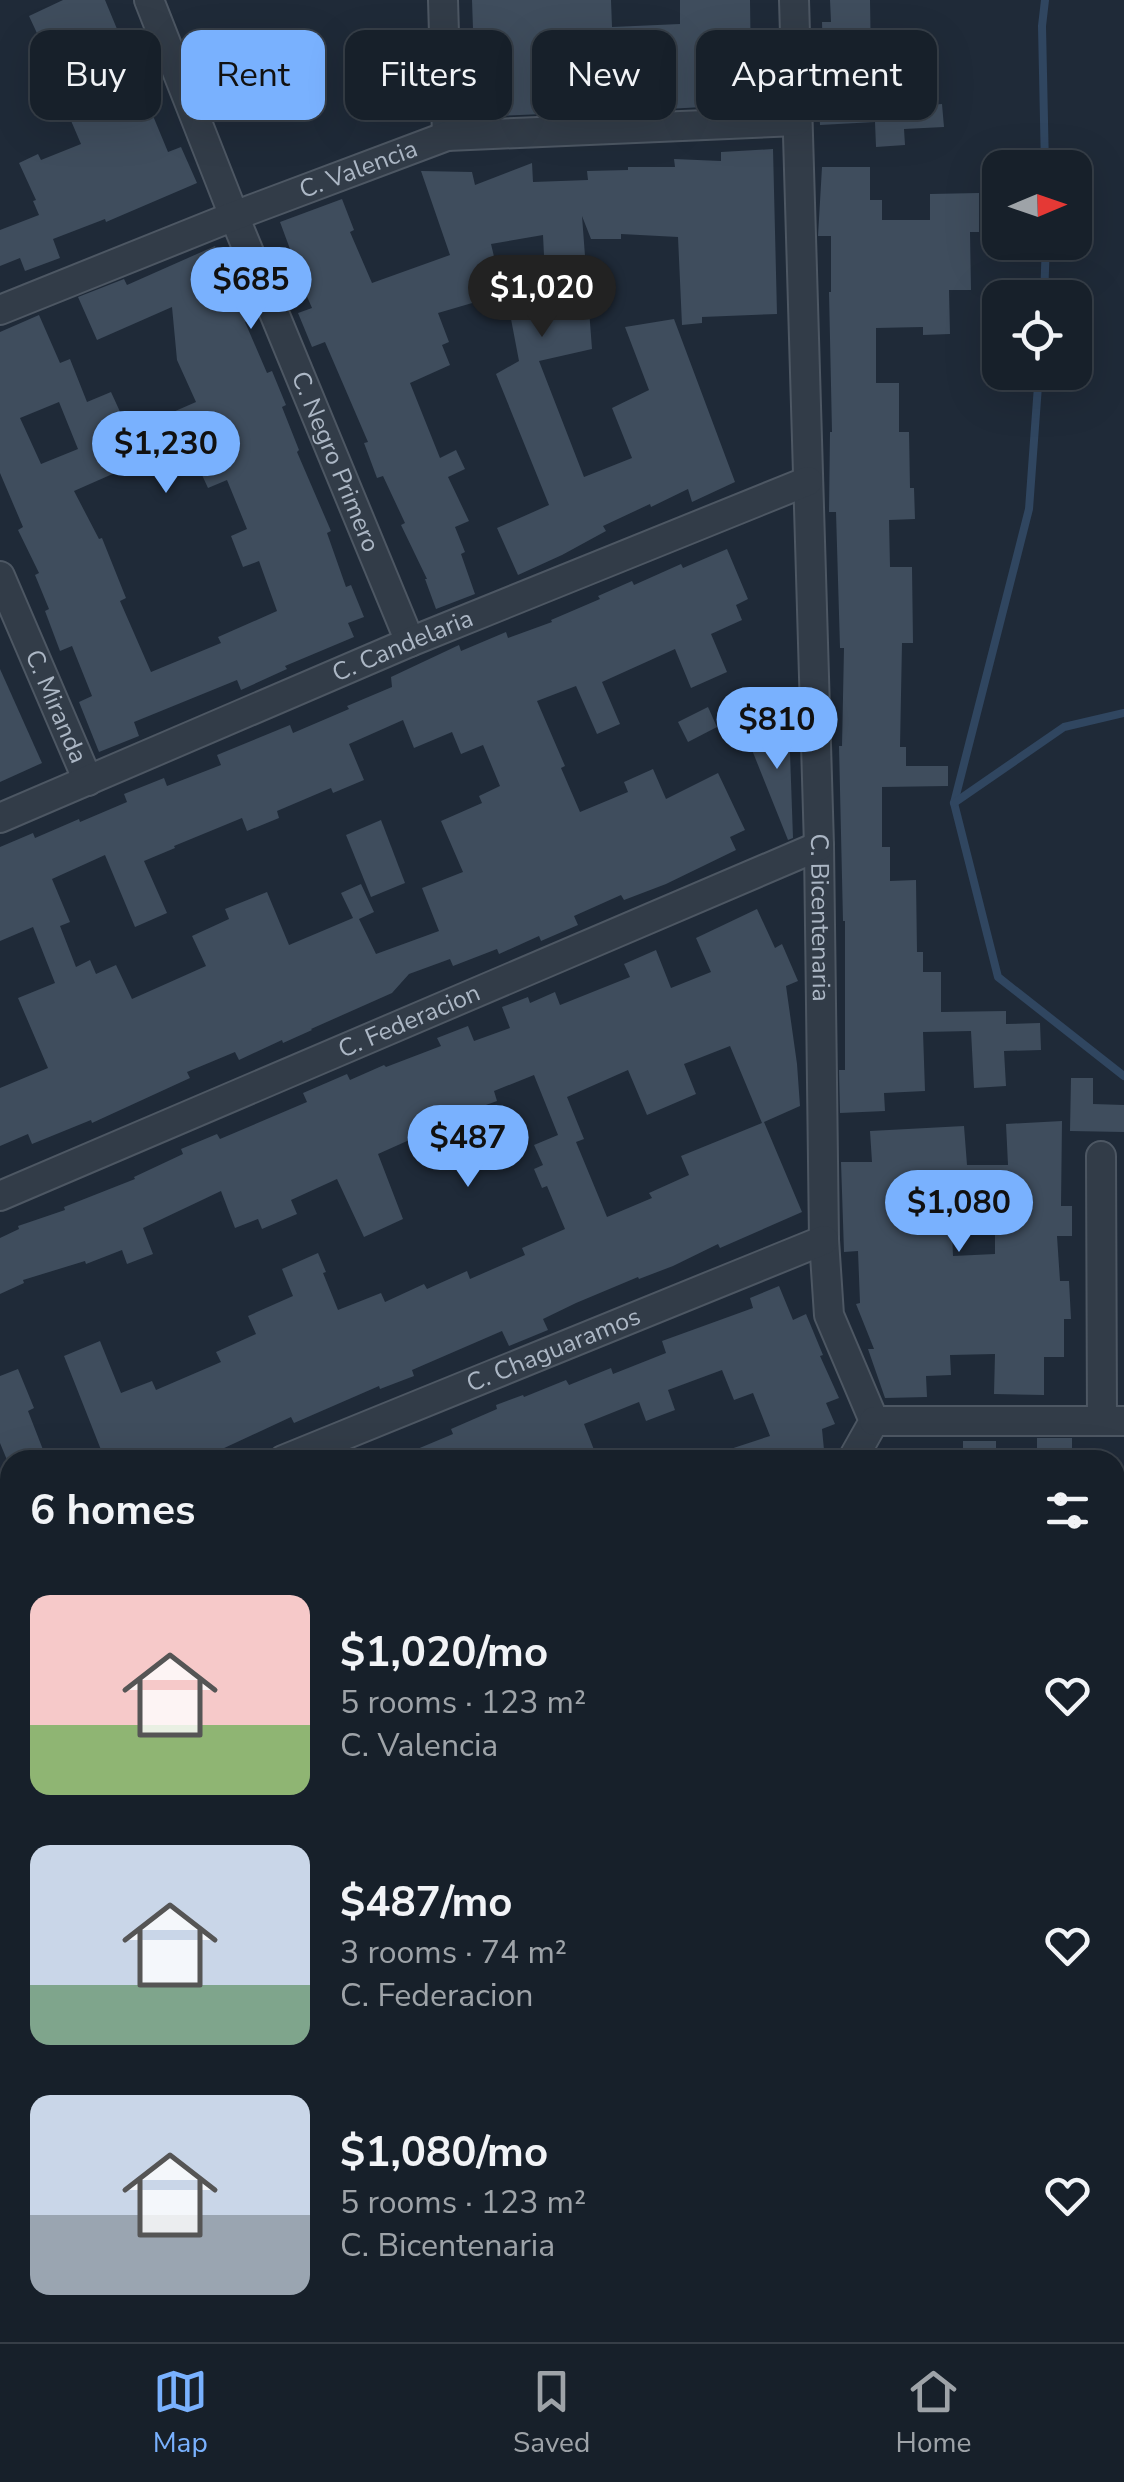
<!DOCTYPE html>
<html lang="en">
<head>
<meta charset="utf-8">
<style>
	body { margin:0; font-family:"Nunito Sans",sans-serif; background:#202832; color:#f1f3f6; height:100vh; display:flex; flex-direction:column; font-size:38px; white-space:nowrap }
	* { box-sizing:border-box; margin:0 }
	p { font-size:32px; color:#9ea3a8 }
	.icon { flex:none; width:55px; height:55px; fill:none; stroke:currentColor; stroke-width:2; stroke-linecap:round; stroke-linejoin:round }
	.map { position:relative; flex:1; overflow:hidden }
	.details { position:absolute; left:0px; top:1450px; width:1125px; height:892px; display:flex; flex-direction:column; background:#17202a; border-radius:30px 30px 0 0; box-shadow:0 10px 40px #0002,0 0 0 2px #363e47 }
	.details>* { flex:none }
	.banner { position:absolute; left:30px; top:30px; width:1065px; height:90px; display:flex; gap:20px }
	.needle { width:65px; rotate:88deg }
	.controls { position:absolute; left:982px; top:150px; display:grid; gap:20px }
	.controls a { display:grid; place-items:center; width:110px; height:110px; border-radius:20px; background:#17202a; box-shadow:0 10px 40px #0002,0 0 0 2px #363e47; font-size:50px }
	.price { position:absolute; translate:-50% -85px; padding:0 22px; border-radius:35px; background:#79b1fe; color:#111; font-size:32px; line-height:65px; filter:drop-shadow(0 2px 5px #0008) }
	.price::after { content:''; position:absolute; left:50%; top:60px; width:30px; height:22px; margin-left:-15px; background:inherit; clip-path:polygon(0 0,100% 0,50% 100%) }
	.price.current { background:#222; color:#fff }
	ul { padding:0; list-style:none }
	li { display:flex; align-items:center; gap:30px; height:250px; padding:0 30px }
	li span { display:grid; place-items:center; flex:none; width:280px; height:200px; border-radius:20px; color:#555 }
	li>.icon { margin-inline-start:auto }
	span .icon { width:120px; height:120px; fill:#fffc; stroke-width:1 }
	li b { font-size:42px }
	h2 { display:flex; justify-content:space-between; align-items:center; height:120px; padding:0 30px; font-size:42px }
	.pill { padding:0 35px; border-radius:20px; background:#17202a; box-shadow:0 10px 40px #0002,0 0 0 2px #363e47; font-size:35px; line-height:90px }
	.pill.current { background:#79b1fe; color:#111 }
	.tabs { display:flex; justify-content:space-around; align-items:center; height:140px; border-top:2px solid #363e47; background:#17202a; font-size:28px; color:#9ea3a8 }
	.tabs a { display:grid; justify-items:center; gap:5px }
	.tabs .current { color:#79b1fe }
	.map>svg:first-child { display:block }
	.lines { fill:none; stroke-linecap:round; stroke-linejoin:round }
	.stream { stroke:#304660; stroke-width:8 }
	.building { fill:#3f4d5d; fill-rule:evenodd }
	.minor-casing { stroke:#4d5763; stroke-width:32 }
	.minor { stroke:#323c48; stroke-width:28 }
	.labels { text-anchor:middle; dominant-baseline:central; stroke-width:8; stroke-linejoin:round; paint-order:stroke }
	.street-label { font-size:25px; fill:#acb7c5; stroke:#18212d }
</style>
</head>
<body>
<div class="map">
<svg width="1124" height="2342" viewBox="0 0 1124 2342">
	<rect width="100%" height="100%" fill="#1f2a38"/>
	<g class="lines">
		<!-- stream -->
		<g class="stream">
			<polyline points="1045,168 1042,26 1045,0"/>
			<polyline points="1044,298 1046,242"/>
			<polyline points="1039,372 1029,509 954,803 998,977 1124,1076"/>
			<polyline points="954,803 1064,727 1124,713"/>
		</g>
	</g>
	<!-- building -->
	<g class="building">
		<polygon points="63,0 105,0 168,152 181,147 197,183 106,222 105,219 53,239 60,258 25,271 20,258 0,266 0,230 39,215 33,201 36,200 19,163 38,154 41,160 81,144 60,95 70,91 50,41 42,44 29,16"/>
		<polygon points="472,0 611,0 612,27 680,24 680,0 750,0 751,72 754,72 756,104 632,111 631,98 591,101 591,112 476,117"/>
		<polygon points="830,0 870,0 871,61 885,61 885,108 942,104 944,127 904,129 905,145 876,147 875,122 820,125 817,63 823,62 822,22 831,22"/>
		<polygon points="773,149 777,314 702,317 702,323 682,325 678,237 621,234 621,239 591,239 582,216 592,349 539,361 584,477 632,458 612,408 649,390 625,327 674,319 735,482 692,502 688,489 651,507 650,504 603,526 606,531 562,555 518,575 497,528 549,505 496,374 519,361 511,319 547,316 543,235 491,244 503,294 438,313 449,342 442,345 450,365 410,383 440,458 456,450 465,469 448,477 469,521 455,527 465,552 461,554 475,594 436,609 425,579 427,579 401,525 405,523 383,476 377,478 364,443 368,442 325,342 312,347 298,313 312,308 295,269 297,268 280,222 342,199 354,230 350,232 372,283 450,255 421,171 472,172 475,185 532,163 533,182 588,180 587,171 628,170 628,167 675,167 674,159 721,161 721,152"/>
		<polygon points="822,167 870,167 870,200 882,200 882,220 930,220 930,194 979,193 979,232 970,232 971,290 949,290 950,334 923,335 923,327 876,328 876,383 899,383 899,432 909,432 910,488 914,488 915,519 889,520 890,567 912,567 913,643 902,643 900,747 906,747 906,766 948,766 948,786 882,787 882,847 890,847 890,881 916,880 917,952 923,952 923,972 941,972 941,1012 1006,1011 1006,1024 1040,1023 1041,1050 1004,1051 1006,1086 974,1088 971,1031 923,1032 925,1091 884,1093 885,1111 840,1113 839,1070 845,1070 845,921 843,921 839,746 842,746 844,648 840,648 836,512 829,512 830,432 832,432 829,292 831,292 831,236 818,236"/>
		<path d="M215 246 250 320 245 322 267 373 272 371 286 405 282 407 299 450 297 452 331 531 327 533 346 587 351 585 364 617 348 623 354 637 285 666 287 669 241 690 237 680 134 722 139 736 99 752 79 702 92 696 72 646 60 651 45 611 49 609 35 575 39 573 18 530 23 527 0 473V332L39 315 60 363 70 359 87 402 111 392 127 427 142 461 74 491 99 539 102 538 126 598 120 601 151 672 221 643 218 637 277 611 259 561 243 567 231 536 247 529 227 480 208 488 173 412 196 402 177 360 172 307 97 340 78 297 124 279 127 285ZM59 402 78 449 41 464 20 418Z"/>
		<path d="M727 549 748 599 736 605 742 620 711 634 727 672 691 688 675 649 602 682 620 724 597 734 576 686 537 701 565 766 561 768 580 812 628 792 624 782 653 769 666 799 718 773 745 830 730 837 736 850 666 884 624 900 621 895 574 916 578 925 541 941 539 936 499 954 497 949 453 966 450 959 409 974 392 993 311 1029 312 1030 283 1043 282 1040 239 1060 235 1052 187 1072 190 1078 92 1123 91 1120 32 1144 28 1134 0 1146V1088L48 1068 18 998 55 983 33 927 0 941V847L33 833 35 838 79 819 80 822 127 802 124 794 164 778 167 786 221 765 217 755 290 725 293 733 349 709 347 706 392 687 391 677 459 645 461 651 506 632 508 638 552 622 551 620 600 599 598 596 632 581 634 585 681 564 683 568ZM403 720 414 748 452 732 461 754 483 745 500 786 479 796 482 803 441 821 463 872 422 888 439 931 376 954 359 919 374 912 361 884 341 893 353 918 289 945 267 892 225 909 229 919 192 936 206 966 132 999 116 965 96 974 90 960 76 967 60 926 70 922 52 879 105 855 135 927 167 913 144 861 175 848 174 846 242 818 247 831 279 818 277 811 331 788 333 793 364 780 349 744Z"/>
		<polygon points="0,669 42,763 0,782"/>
		<polygon points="708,707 717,727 688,742 678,722"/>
		<polygon points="789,724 793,838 788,840 748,740"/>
		<polygon points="381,820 405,883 371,897 346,835"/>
		<path d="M757 909 775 948 782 944 798 981 786 986 797 1064 800 1106 764 1122 802 1212 720 1248 718 1244 673 1266 639 1279 638 1277 576 1303 543 1319 548 1330 509 1346 502 1331 412 1370 414 1376 380 1389 379 1386 294 1423 291 1417 207 1456 206 1454 191 1460H105L64 1356 100 1341 121 1393 152 1381 156 1390 221 1362 216 1352 256 1334 248 1316 293 1296 282 1269 318 1253 326 1272 323 1273 338 1310 381 1293 385 1302 424 1284 427 1289 467 1271 470 1279 525 1255 522 1248 565 1229 547 1186 542 1188 534 1169 543 1165 534 1145 558 1135 534 1075 494 1091 497 1101 414 1131 416 1137 378 1154 403 1219 364 1237 337 1179 291 1200 297 1214 262 1229 258 1219 235 1228 221 1191 143 1228 153 1254 127 1264 122 1250 86 1264 85 1261 23 1280 24 1283 0 1294V1238L19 1229 18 1226 65 1210 64 1207 135 1179 134 1177 183 1154 181 1149 217 1134 220 1139 307 1102 303 1093 347 1074 350 1080 384 1065 386 1067 441 1046 437 1038 468 1026 474 1041 510 1028 502 1007 528 997 530 1003 555 992 560 1005 630 977 624 964 656 950 671 988 711 972 696 938ZM730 1046 762 1123 681 1156 689 1175 649 1193 652 1198 607 1217 576 1142 584 1139 567 1097 628 1070 647 1115 696 1094 684 1064Z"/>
		<polygon points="1071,1078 1093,1078 1093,1104 1124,1105 1124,1132 1070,1131"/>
		<path d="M1062 1121 1061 1206H1072V1236H1057L1060 1281H1069L1071 1319H1064V1357H1044V1395L994 1394 995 1354 950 1355 951 1375 926 1376 927 1397 885 1398 868 1349H874L856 1304 860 1303 858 1251 844 1252 841 1162H872L870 1131 964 1126 967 1165H1008L1006 1124ZM951 1206H995V1254L953 1256Z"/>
		<polygon points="779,1286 793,1320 806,1314 823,1355 820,1356 839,1398 826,1403 835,1424 822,1429 825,1460 710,1460 709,1456 770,1436 753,1393 734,1400 722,1370 668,1390 675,1410 646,1421 639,1402 584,1424 598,1460 391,1460 453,1434 451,1429 497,1409 496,1405 523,1395 524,1397 566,1380 569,1385 611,1368 613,1374 666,1353 662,1341 753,1308 750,1298"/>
		<polygon points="18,1369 34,1408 28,1411 47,1460 7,1460 0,1443 0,1376"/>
		<rect x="1037" y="1438" width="35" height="22"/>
		<rect x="963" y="1441" width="33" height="19"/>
	</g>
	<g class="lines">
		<defs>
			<g id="minor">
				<path id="s1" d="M149 0 234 216 410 642"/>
				<polyline points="443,0 447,136"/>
				<path id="s2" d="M794 0 819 846 824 1240 829 1315 874 1421 852 1460"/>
				<path id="s3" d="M0 310 234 216 447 136 797 121"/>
				<path id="s4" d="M0 576 88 781"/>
				<path id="s5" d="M0 818 410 642 808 481"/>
				<polyline points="1101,1156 1102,1421"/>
				<path id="s6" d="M0 1196 819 846"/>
				<polyline points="874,1421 1124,1421"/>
				<path id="s7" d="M283 1460 824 1240"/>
				<polyline points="0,1493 10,1517"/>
				<polyline points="0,1575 10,1571"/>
				<polyline points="0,2133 10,2132"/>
				<polyline points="71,2332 71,2342"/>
				<polyline points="239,2332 239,2342"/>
				<polyline points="415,2332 415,2342"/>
				<polyline points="609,2332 609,2342"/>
				<polyline points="842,2332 842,2342"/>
			</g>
		</defs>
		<!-- minor casing -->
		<use href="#minor" class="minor-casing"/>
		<!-- minor -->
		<use href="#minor" class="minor"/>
	</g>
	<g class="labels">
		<!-- street labels -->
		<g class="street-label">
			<text stroke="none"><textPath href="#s3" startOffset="385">C. Valencia</textPath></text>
			<text stroke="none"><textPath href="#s1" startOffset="498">C. Negro Primero</textPath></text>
			<text stroke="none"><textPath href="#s5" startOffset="438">C. Candelaria</textPath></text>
			<text stroke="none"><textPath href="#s4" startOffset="142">C. Miranda</textPath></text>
			<text stroke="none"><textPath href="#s2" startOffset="918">C. Bicentenaria</textPath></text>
			<text stroke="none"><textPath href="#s6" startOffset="445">C. Federacion</textPath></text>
			<text stroke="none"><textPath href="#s7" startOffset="292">C. Chaguaramos</textPath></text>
		</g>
	</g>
</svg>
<div class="controls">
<a><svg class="needle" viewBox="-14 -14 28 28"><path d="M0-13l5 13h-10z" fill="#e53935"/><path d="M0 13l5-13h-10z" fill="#9ea3a8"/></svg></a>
<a><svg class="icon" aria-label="locate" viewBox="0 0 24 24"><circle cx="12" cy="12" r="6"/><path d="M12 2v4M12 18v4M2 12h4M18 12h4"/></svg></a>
</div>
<b class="price" style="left:251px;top:332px">$685</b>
<b class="price current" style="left:542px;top:340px">$1,020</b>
<b class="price" style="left:166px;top:496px">$1,230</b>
<b class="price" style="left:777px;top:772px">$810</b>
<b class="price" style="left:468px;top:1190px">$487</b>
<b class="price" style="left:959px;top:1255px">$1,080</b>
<div class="banner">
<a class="pill">Buy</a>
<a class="pill current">Rent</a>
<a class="pill">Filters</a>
<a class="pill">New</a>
<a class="pill">Apartment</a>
</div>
<section class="details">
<h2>6 homes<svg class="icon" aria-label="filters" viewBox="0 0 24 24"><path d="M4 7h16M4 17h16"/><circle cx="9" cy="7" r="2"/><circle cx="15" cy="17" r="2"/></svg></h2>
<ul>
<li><span style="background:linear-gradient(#f6c9c9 65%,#8fb573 0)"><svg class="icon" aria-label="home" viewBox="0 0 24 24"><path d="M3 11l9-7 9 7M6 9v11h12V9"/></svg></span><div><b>$1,020/mo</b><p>5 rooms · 123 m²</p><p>C. Valencia</p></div><svg class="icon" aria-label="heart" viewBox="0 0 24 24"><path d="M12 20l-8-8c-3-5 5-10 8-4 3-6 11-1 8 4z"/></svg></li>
<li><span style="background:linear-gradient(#c9d6e8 70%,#7fa58c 0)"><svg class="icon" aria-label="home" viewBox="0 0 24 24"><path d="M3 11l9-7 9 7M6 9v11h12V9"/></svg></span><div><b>$487/mo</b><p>3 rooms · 74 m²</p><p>C. Federacion</p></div><svg class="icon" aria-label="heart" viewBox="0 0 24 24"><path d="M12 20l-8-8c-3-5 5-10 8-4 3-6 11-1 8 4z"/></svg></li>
<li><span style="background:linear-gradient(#c9d6e8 60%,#9aa5b1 0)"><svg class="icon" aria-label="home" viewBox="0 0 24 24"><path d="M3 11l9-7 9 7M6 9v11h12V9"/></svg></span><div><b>$1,080/mo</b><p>5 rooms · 123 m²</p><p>C. Bicentenaria</p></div><svg class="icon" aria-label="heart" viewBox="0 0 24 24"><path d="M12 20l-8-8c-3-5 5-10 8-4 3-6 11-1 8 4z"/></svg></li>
</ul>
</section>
</div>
<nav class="tabs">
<a class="current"><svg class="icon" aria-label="map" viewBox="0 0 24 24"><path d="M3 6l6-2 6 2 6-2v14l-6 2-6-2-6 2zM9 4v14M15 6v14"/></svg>Map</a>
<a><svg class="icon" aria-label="saved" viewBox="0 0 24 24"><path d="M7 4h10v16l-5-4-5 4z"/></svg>Saved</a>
<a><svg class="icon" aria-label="home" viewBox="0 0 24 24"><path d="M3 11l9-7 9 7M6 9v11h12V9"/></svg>Home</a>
</nav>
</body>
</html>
